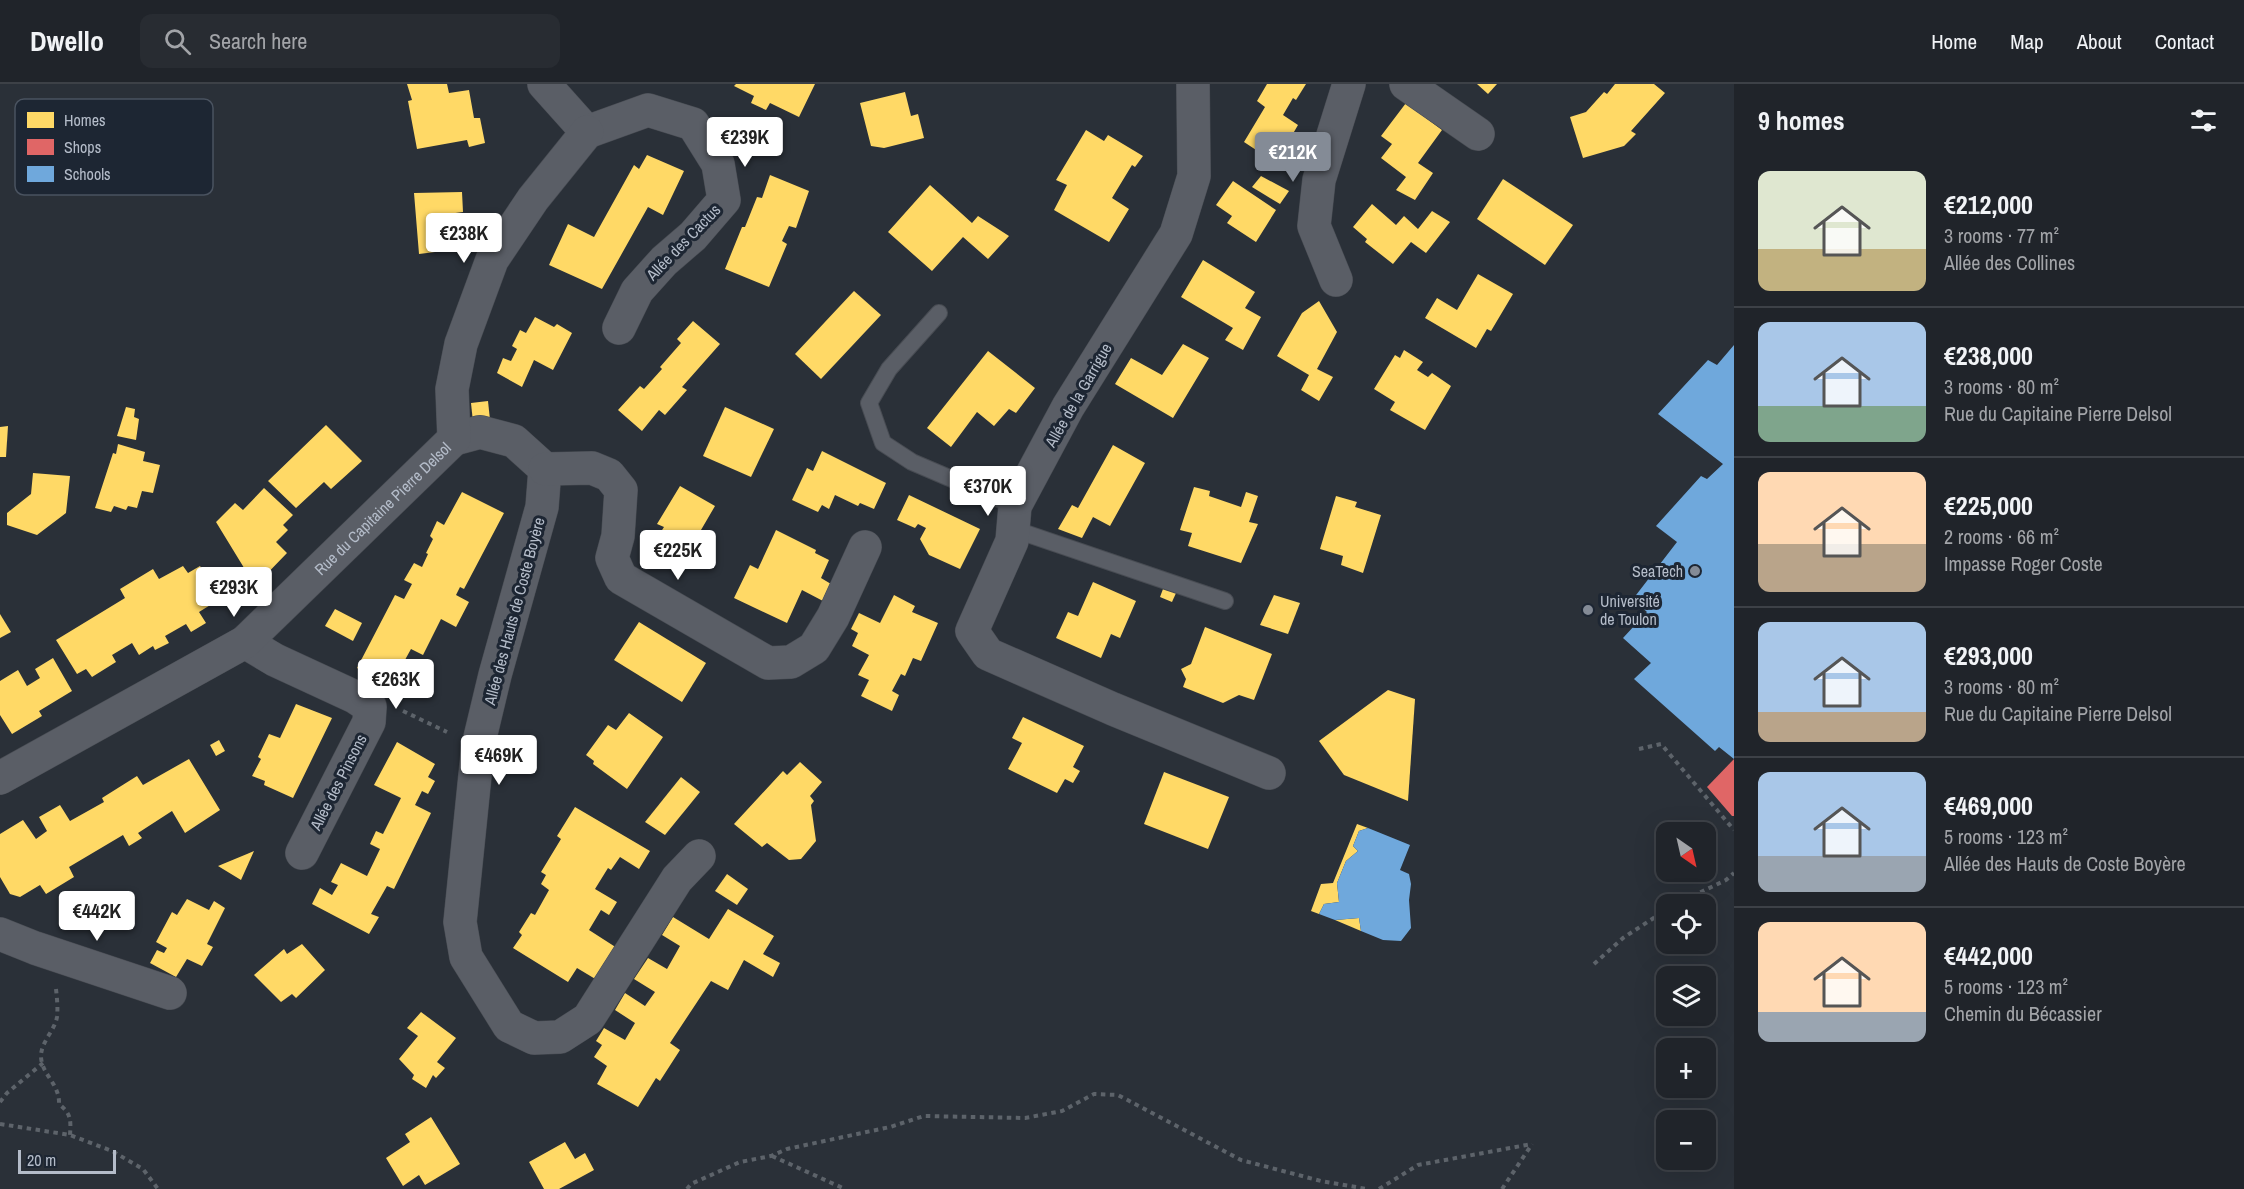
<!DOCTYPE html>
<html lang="en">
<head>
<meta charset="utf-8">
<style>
	body { margin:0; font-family:"Archivo Narrow",sans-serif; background:#282c32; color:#f1f3f6; height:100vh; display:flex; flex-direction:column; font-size:22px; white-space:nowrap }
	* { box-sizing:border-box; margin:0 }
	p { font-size:20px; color:#a2a4a8 }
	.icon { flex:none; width:33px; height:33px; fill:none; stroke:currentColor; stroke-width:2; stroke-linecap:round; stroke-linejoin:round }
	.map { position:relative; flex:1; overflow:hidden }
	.drawer { display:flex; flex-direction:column; background:#20242a; width:510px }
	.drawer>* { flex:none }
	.needle { width:39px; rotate:146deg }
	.tools { position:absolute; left:1656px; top:738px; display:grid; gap:12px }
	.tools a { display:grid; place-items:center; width:60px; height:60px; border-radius:12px; background:#20242a; box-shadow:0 6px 24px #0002,0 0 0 2px #3d4147; font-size:30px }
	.scale { position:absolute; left:18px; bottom:15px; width:98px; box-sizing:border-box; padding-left:6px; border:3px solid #b4bcc9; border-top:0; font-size:16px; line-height:21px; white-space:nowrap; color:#b4bcc9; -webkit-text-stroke:4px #1d2633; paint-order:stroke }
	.price { position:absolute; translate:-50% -51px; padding:0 14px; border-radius:6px; background:#fff; color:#222; font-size:20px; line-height:39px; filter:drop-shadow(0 2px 3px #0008) }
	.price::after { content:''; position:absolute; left:50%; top:36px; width:18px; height:14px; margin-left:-9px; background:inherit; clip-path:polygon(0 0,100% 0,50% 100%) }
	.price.active { background:#848b96; color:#fff }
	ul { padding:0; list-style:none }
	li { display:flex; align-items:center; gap:18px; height:150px; padding:0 24px }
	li+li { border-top:2px solid #3d4147 }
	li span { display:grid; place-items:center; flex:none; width:168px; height:120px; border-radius:12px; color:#555 }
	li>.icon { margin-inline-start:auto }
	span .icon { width:72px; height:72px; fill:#fffc; stroke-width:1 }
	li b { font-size:26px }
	h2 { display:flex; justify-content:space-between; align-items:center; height:72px; padding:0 24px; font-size:26px }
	header { display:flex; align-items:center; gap:36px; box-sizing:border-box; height:84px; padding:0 30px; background:#20242a; border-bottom:2px solid #3d4147 }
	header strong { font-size:28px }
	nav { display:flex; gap:33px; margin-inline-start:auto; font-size:21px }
	.search { width:420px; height:54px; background:#282c32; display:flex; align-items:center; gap:15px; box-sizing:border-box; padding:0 21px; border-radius:12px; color:#a2a4a8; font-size:22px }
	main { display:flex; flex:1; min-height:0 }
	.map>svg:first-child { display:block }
	.homes { fill:#ffd966 }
	.shops { fill:#e06666 }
	.schools { fill:#6fa8dc }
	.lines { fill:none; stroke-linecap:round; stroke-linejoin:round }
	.lane-casing { stroke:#484c53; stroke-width:18 }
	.street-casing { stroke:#484c53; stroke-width:34 }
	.path { stroke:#5d636a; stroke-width:4; stroke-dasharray:4.5 4.5; stroke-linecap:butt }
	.lane { stroke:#5a5e66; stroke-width:16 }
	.street { stroke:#5a5e66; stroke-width:33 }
	.poi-dot { fill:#848b96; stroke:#1d2633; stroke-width:2 }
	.labels { text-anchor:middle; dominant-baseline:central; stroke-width:6; stroke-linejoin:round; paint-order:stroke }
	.street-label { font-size:16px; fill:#b4bcc9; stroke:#1d2633 }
	.poi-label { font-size:16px; fill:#b4bcc9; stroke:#1d2633; text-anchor:end }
	.key { fill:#1d2633; stroke:#4a5360; stroke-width:1.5 }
	.key-label { font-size:16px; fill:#b4bcc9 }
</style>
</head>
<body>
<header>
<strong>Dwello</strong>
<div class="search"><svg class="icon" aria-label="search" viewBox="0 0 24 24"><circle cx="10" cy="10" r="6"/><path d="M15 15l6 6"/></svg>Search here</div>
<nav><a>Home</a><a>Map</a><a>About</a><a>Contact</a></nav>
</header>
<main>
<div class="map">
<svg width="1734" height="1105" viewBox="0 0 1734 1105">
	<rect width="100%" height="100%" fill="#2a3038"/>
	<!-- homes -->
	<g class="homes">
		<polygon points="407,0 447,0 449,9 469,6 474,34 480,34 485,59 469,63 467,56 417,65 408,17 412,16"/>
		<polygon points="736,0 815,0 799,33 770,19 766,26 751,19 754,12 734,2"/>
		<polygon points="1267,0 1306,0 1296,16 1293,14 1283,31 1298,41 1276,79 1244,58 1265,23 1257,17"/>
		<polygon points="1477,0 1497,0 1488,10"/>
		<polygon points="1615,0 1654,0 1665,9 1631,47 1636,50 1624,62 1583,74 1570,33 1586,28 1604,8 1607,10"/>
		<polygon points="905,8 911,32 918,30 924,54 884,64 871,62 860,19"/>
		<polygon points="1406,19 1442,46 1418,79 1433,89 1415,116 1396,106 1406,93 1381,74 1392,60 1381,52"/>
		<polygon points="1086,46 1104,57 1108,51 1143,72 1135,83 1132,81 1112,114 1129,125 1109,158 1054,126 1067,101 1056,96"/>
		<polygon points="647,71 684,87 663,131 648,123 602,205 549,181 568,140 594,153 634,81 639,85"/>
		<polygon points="770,91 809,107 796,144 789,142 782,157 787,160 769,203 725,185 742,143 745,143 757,113 762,114"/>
		<polygon points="1261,92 1289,107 1280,120 1252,103"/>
		<polygon points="1503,95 1573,141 1545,181 1477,135"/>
		<polygon points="1233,97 1276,126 1256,158 1227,139 1232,132 1216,121"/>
		<polygon points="930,101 972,139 978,132 1009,152 988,175 963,153 932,187 888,148"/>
		<polygon points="462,108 463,128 448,130 451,166 419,170 414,109"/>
		<polygon points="1372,120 1396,141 1404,132 1418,145 1432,127 1450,138 1426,169 1411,158 1393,180 1365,158 1367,155 1353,143"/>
		<polygon points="1203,176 1255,208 1245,224 1261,233 1243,266 1225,256 1233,244 1181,213"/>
		<polygon points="1478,190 1513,210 1491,247 1487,245 1476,264 1425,234 1437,214 1457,226"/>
		<polygon points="854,207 881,231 821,295 795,270"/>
		<polygon points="1319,217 1337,248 1317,285 1333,293 1319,317 1301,306 1309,291 1277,272 1302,229"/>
		<polygon points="535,233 554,243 557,240 572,249 553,286 534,276 522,303 497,289 503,274 511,277 517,265 512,262 520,246 526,249"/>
		<polygon points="693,237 720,260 682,303 687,306 665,331 659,326 642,347 618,326 640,302 644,305 662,285 660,283 681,259 677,255"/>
		<polygon points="1183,260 1209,274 1173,334 1115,300 1131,274 1162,291"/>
		<polygon points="1404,266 1423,278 1417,286 1428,293 1432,289 1451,302 1425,346 1390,326 1395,318 1374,305 1395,271 1400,274"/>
		<polygon points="988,267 1035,304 1016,329 1009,325 994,342 977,328 951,363 927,344"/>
		<polygon points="488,317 490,336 473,338 471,319"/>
		<polygon points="126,323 135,325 134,333 139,335 136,356 117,352"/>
		<polygon points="725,323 774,345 751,393 703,372"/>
		<polygon points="326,341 362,377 331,405 324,398 296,424 268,397"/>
		<polygon points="8,342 6,373 0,373 0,343"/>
		<polygon points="118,360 145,368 143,377 160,381 153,409 142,407 137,424 128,422 126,426 114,422 111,428 95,424 113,369 116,370"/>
		<polygon points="1113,361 1145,379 1110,442 1093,433 1082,454 1058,445 1072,421 1078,424"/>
		<polygon points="822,367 886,399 874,425 860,419 858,422 835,411 829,425 822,421 818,428 792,416 807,384 813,387"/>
		<polygon points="33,389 70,392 66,429 37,451 7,441 7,429 31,410"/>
		<polygon points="680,402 715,422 694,458 689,455 681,468 657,454 664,443 657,440"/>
		<polygon points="1194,403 1210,407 1209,412 1241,423 1246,408 1258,412 1249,438 1258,440 1241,479 1188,462 1192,449 1180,446"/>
		<polygon points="264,404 293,431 283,441 288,446 276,458 287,469 258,499 249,492 216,438 235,419 243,426"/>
		<polygon points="462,408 504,429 464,505 460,503 456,511 469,518 456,543 441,535 423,571 411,565 390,603 357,584 395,511 404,515 412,500 404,496 414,479 422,483 428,470 426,469 433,455 430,452 437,437 444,441"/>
		<polygon points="909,411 980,445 960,485 929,471 920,455 926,444 918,440 915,444 897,436"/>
		<polygon points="1336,412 1357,418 1355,423 1381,431 1363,489 1341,481 1343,472 1320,465"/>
		<polygon points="776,446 816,466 815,469 829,476 821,494 831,500 823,517 802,506 787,539 734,514 750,481 758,485"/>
		<polygon points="183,482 188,489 200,482 220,515 199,528 206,539 191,548 186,540 165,552 169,559 155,566 153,562 139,571 132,559 112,571 116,578 92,593 86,585 77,590 56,556 125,514 120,505 153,485 159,495"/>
		<polygon points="1093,498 1136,517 1120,554 1111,550 1101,574 1056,554 1068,528 1078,532"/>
		<polygon points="1163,505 1176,509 1172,518 1160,513"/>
		<polygon points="894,511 915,522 912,528 938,539 921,577 913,574 905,592 901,590 892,607 899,611 892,627 861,612 869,596 858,591 869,571 852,562 858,549 851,545 859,529 880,539"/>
		<polygon points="1274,511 1300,519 1288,550 1260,541"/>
		<polygon points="335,525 362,539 353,557 325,542"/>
		<polygon points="0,530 11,548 0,554"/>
		<polygon points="639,538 706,579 682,618 614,576"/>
		<polygon points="1205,543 1272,570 1254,616 1239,611 1223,619 1183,603 1186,595 1181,585 1191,580"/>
		<polygon points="53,574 72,607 39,627 42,632 12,650 0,631 0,597 18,586 27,602 40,594 35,585"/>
		<polygon points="1388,606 1415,615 1408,717 1344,691 1319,657"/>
		<polygon points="296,620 332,634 293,714 264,701 265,697 252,692 261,675 258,673 269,650 280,654"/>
		<polygon points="629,629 663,653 627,705 593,680 594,677 586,671 608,641 616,646"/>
		<polygon points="1023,633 1084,662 1073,683 1080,687 1073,699 1065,695 1057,709 1008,685 1022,659 1012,654"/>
		<polygon points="219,656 225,667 216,672 210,661"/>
		<polygon points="397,658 435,680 428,693 435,697 428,710 422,707 415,721 431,729 394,805 387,802 371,830 379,833 369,850 312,820 320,804 332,811 338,801 331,798 341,779 367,792 380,765 370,760 376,747 383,750 401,714 374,701"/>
		<polygon points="189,675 220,726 185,749 172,727 138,749 142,754 129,762 123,751 69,783 74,793 46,810 40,801 20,813 10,810 0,793 0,750 23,736 36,755 47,747 39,733 60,721 70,737 104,718 102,714 137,692 143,701"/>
		<polygon points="800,678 822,698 810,712 814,717 811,721 816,757 801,775 789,776 767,759 762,763 734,740 783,687 787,691"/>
		<polygon points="1164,688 1229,713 1208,765 1144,740"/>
		<polygon points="681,693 700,708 665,751 645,738"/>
		<polygon points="575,723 650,767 639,785 620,773 611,786 608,784 595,805 617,818 609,831 601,826 589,846 617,864 597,896 577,884 568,898 513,864 522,851 519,848 531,829 535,831 549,806 541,800 546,791 541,788 561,755 557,752"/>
		<polygon points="1357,740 1368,744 1359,747 1353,762 1358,767 1346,777 1337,799 1339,818 1324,820 1319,830 1311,827 1321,800 1333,799"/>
		<polygon points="254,767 241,796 218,782 247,770"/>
		<polygon points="727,790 748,805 737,821 715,807"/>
		<polygon points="187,815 209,826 214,817 225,824 207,860 213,863 202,882 187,875 176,893 150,879 157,866 164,869 167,864 156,858 172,828 177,831"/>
		<polygon points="728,825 774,852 763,870 780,879 773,893 744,876 728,906 711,897 670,959 680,966 660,997 656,994 638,1023 597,1000 607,982 594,973 602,961 596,957 604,944 625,956 635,939 615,926 625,909 645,922 655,908 634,895 648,874 667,885 680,862 662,851 673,833 709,855"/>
		<polygon points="1359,834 1361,847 1335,836"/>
		<polygon points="302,860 325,886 296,914 292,910 281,918 254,891 284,865 287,870"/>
		<polygon points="421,928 456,954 437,978 445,984 436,994 433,991 426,1004 412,995 414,991 399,975 418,952 407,944"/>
		<polygon points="431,1033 460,1080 425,1101 419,1091 403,1102 386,1074 410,1058 405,1050"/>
		<polygon points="565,1058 575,1075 585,1069 594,1086 559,1105 544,1105 529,1078"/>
	</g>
	<!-- shops -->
	<polygon class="shops" points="1734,675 1734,732 1732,732 1707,703"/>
	<!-- schools -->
	<g class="schools">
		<polygon points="1734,261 1734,675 1719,663 1715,667 1634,595 1651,579 1623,554 1647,528 1633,515 1677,458 1656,442 1701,392 1707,395 1723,380 1658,330 1708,276 1717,281"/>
		<polygon points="1368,744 1410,761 1400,786 1409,790 1411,800 1409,816 1411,844 1401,857 1383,856 1361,847 1359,834 1335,836 1319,830 1324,820 1339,818 1337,799 1346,777 1358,767 1353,762 1359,747"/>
	</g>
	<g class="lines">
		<defs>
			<g id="lane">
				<polyline points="939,229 889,285 869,319 883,359 912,378 1015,422"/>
				<polyline points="1013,445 1225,517"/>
			</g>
			<g id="street">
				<polyline points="544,0 587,48"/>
				<polyline points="1193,0 1194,92 1176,150 1068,323 1015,422 1012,457 972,547 988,570 1113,625 1269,689"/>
				<polyline points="1406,0 1478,50"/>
				<polyline points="587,48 648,26 693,40 718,80 724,116 693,152 664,177 637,207 619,244"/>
				<polyline points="1336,196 1314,142 1319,96 1349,0"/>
				<polyline points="454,355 480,348 514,357 545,385 542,423 495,591 478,662 460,838 466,873 509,942 534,954 560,953 588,935 677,795 699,772"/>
				<polyline points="545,385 592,384 609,391 621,406 618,452 612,474 621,494 768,579 791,578 814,564 833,533 865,463"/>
				<polyline points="245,558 275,576 355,613 370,623 369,638 302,769"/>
				<path id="s1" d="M0 694 245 558 454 355 452 305 461 260 492 176 533 115 587 48"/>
				<polyline points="0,850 35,864 170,909"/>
			</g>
		</defs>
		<!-- lane casing -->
		<use href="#lane" class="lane-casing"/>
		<!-- street casing -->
		<use href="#street" class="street-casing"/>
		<!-- path -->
		<g class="path">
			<polyline points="403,627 447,648"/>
			<polyline points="1639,665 1661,660 1734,746"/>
			<polyline points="1676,820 1726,796 1734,789"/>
			<polyline points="1594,880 1623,854 1666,826"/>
			<path d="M56 905C57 914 58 924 57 933 55 946 41 958 41 972 41 990 60 1000 59 1020 71 1030 71 1035 70 1051"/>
			<polyline points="0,1018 7,1009 43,979"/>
			<polyline points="0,1040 70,1051 112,1067 143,1085 158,1105"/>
			<polyline points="772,1072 845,1105"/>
			<polyline points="687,1105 691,1100 740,1078 771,1072 787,1065 890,1043 924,1032 1025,1034 1062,1027 1094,1010 1118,1011 1241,1076 1321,1097 1367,1105"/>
			<polyline points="1379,1105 1418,1081 1532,1060"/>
			<polyline points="1502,1105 1532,1060"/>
		</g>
		<!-- lane -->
		<use href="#lane" class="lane"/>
		<!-- street -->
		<use href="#street" class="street"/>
	</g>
	<!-- markers -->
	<g class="poi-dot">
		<circle cx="1695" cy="487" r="6"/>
		<circle cx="1588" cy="526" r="6"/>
	</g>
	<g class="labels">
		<!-- street labels -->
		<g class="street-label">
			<text transform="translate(683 158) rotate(-46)">Allée des Cactus</text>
			<text transform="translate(1078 311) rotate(-60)">Allée de la Garrigue</text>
			<text stroke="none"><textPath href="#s1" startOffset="472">Rue du Capitaine Pierre Delsol</textPath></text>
			<text transform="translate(514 527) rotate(-75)">Allée des Hauts de Coste Boyère</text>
			<text transform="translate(338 698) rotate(-63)">Allée des Pinsons</text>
		</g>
		<!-- poi labels -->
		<g class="poi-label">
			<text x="1683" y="487">SeaTech</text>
			<text x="1600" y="517" text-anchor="start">Université<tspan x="1600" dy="18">de Toulon</tspan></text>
		</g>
	</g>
	<!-- legend -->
	<rect x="15" y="15" width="198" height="96" rx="9" class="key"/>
	<rect x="27" y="28" width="27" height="16" fill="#ffd966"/>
	<rect x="27" y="55" width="27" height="16" fill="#e06666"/>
	<rect x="27" y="82" width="27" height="16" fill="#6fa8dc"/>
	<g class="key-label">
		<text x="64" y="42">Homes</text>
		<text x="64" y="69">Shops</text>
		<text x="64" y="96">Schools</text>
	</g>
</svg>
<div class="tools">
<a><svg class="needle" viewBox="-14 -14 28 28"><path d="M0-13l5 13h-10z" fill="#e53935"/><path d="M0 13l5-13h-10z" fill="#a2a4a8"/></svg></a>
<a><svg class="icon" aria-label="locate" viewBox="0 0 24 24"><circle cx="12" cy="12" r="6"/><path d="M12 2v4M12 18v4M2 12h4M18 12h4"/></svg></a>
<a><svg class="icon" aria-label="layers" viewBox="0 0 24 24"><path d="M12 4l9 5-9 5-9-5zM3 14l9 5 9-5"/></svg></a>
<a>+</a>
<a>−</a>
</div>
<div class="scale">20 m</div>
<b class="price" style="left:745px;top:84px">€239K</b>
<b class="price active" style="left:1293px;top:99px">€212K</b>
<b class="price" style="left:464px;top:180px">€238K</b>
<b class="price" style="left:988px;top:433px">€370K</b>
<b class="price" style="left:678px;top:497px">€225K</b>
<b class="price" style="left:234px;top:534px">€293K</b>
<b class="price" style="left:396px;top:626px">€263K</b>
<b class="price" style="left:499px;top:702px">€469K</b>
<b class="price" style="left:97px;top:858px">€442K</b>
</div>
<section class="drawer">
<h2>9 homes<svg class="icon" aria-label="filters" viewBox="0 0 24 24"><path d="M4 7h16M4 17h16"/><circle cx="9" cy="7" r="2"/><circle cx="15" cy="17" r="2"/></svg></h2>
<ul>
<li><span style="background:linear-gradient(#dfe7d0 65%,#c2b280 0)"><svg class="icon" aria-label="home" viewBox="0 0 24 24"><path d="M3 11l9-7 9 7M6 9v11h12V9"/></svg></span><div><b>€212,000</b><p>3 rooms · 77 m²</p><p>Allée des Collines</p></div></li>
<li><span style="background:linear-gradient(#a9c7e8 70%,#7fa58c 0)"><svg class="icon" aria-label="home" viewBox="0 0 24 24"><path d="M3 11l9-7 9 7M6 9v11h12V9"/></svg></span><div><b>€238,000</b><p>3 rooms · 80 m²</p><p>Rue du Capitaine Pierre Delsol</p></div></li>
<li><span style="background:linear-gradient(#ffd9b3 60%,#b9a48a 0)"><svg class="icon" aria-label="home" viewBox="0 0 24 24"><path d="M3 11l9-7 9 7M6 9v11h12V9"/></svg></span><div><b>€225,000</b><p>2 rooms · 66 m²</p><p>Impasse Roger Coste</p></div></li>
<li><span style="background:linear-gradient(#a9c7e8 75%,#b9a48a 0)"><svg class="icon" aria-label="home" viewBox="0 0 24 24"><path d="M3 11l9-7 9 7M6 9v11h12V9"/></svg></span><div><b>€293,000</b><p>3 rooms · 80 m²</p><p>Rue du Capitaine Pierre Delsol</p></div></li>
<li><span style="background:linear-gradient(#a9c7e8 70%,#9aa5b1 0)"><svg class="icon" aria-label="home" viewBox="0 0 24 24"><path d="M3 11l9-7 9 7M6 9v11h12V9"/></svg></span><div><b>€469,000</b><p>5 rooms · 123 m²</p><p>Allée des Hauts de Coste Boyère</p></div></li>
<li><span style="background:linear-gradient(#ffd9b3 75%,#9aa5b1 0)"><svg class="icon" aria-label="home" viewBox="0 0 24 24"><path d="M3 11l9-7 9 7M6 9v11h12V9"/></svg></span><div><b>€442,000</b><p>5 rooms · 123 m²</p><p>Chemin du Bécassier</p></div></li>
</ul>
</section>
</main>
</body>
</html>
